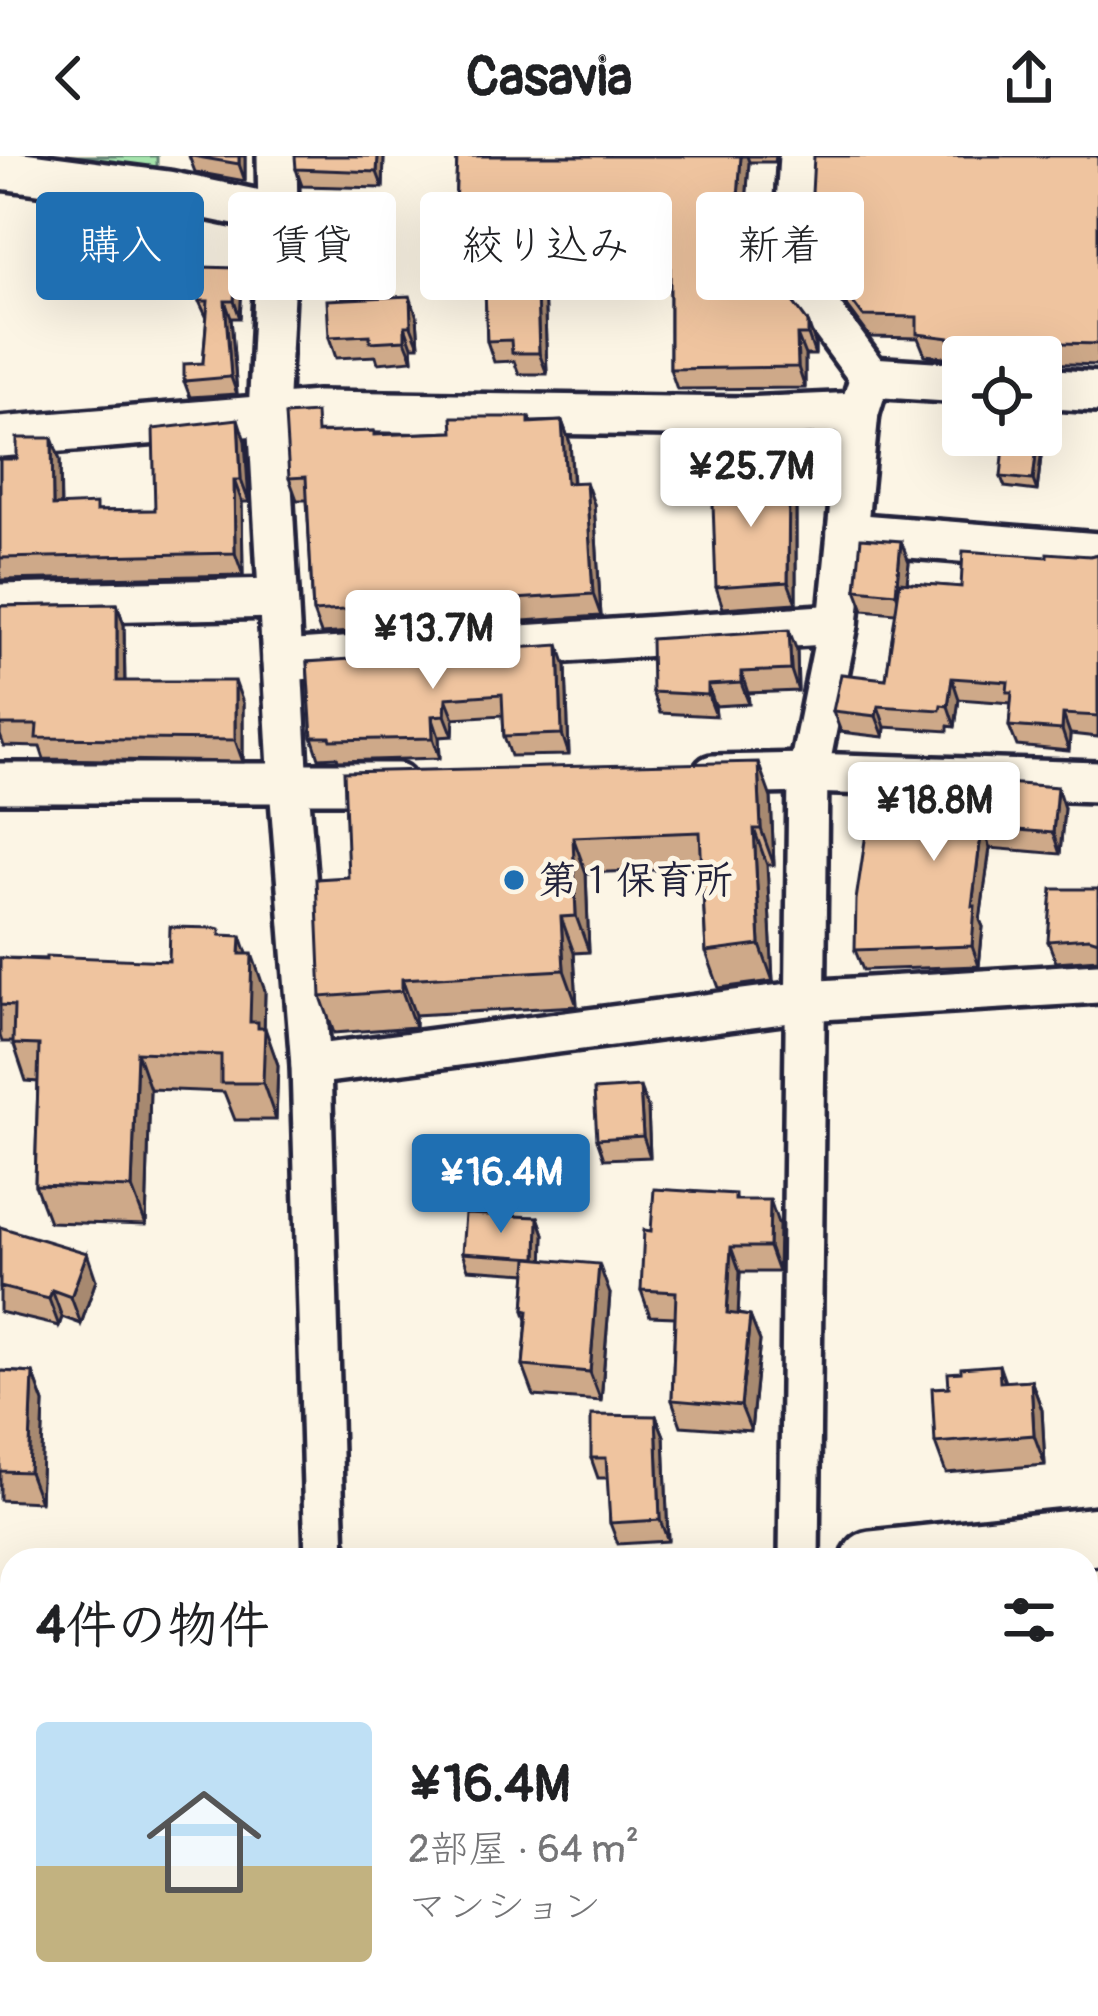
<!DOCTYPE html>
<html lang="ja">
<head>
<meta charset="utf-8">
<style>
	body { margin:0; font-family:Pangolin,"Klee One",sans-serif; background:#f6f6f6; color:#202124; height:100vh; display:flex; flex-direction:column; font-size:45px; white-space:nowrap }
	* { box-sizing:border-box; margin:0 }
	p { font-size:39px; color:#757577 }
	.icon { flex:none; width:66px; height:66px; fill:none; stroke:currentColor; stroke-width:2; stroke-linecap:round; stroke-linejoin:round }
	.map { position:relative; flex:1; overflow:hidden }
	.sheet { position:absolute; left:0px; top:1392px; width:1098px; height:468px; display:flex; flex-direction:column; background:#fff; border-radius:36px 36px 0 0; box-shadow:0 12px 48px #0002 }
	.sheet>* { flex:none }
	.top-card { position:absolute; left:36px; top:36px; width:1026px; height:108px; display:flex; gap:24px }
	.buttons { position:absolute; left:942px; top:180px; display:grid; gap:24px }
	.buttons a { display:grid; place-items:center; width:120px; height:120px; border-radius:12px; background:#fff; box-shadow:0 12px 48px #0002; font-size:60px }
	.price { position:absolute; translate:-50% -102px; padding:0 27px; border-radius:12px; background:#fff; color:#222; font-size:39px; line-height:78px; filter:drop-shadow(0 3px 6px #0008) }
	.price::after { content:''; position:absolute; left:50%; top:72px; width:36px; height:27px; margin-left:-18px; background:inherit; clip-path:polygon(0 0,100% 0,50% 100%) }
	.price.current { background:#1f6fb2; color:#fff }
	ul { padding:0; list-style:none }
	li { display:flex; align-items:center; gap:36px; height:300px; padding:0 36px }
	li span { display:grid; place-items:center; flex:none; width:336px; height:240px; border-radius:12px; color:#555 }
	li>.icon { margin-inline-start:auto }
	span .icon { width:144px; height:144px; fill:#fffc; stroke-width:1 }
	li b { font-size:51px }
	h2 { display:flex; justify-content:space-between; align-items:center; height:144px; padding:0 36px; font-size:51px }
	.chip { padding:0 42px; border-radius:12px; background:#fff; box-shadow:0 12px 48px #0002; font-size:42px; line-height:108px }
	.chip.current { background:#1f6fb2; color:#fff }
	header { display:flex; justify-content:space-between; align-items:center; height:156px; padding:0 36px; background:#fff; font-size:54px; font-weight:800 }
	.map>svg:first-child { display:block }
	.green { fill:#a5e4ac; stroke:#648374; stroke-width:3 }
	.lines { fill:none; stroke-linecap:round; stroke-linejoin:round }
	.minor-casing { stroke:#22223b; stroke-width:48 }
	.highway-casing { stroke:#22223b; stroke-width:66 }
	.minor { stroke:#fcf5e5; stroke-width:39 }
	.highway { stroke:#fcf5e5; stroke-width:57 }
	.wall { fill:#cea989; stroke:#22223b; stroke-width:3 }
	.shaded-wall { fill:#a7896f; stroke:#22223b; stroke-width:3 }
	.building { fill:#efc49f; stroke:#22223b; stroke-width:3 }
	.poi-dot { fill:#1f6fb2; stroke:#fcf5e5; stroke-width:4.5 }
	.labels { text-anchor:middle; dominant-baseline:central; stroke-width:10; stroke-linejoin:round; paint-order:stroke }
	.poi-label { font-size:39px; font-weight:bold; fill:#22223b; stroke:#fcf5e5; text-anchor:start }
</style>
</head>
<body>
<header><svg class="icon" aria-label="back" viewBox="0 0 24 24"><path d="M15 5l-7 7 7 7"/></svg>Casavia<svg class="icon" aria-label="share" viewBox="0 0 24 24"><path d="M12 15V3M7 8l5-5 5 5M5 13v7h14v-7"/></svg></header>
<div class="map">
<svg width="1098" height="1860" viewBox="0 0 1098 1860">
	<rect width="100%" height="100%" fill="#fcf5e5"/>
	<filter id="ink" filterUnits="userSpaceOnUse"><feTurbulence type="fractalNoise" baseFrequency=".00833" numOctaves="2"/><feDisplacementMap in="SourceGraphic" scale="24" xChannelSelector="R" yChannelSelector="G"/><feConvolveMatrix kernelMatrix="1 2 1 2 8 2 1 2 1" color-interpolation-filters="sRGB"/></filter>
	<g filter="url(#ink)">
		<!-- green -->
		<polygon class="green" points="29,0 157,0 157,19"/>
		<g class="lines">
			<defs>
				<g id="minor">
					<polyline points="277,0 278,58 268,259 289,630 311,909 325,1404"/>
					<polyline points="799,0 792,115 870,221"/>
					<polyline points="0,13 168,35 278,58"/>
					<polyline points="870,221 963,227"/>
					<polyline points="1041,232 1098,236"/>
					<polyline points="0,281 318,255 745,261 859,256"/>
					<polyline points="847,377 1098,397"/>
					<polyline points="0,448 277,442"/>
					<polyline points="282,505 838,468"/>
					<polyline points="713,619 808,617 1098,626"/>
					<polyline points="0,627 397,627"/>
					<polyline points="311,909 805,845 1098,827"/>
					<polyline points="799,1404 808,617 838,468 859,256 870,221"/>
					<polyline points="317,1860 318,1848"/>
				</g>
				<g id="highway">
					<polyline points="871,1404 1098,1380"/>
					<polyline points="0,1497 12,1496"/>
				</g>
			</defs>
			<!-- minor casing -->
			<use href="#minor" class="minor-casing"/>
			<!-- highway casing -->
			<use href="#highway" class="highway-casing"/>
			<!-- minor -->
			<use href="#minor" class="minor"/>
			<!-- highway -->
			<use href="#highway" class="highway"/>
		</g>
		<!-- wall -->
		<g class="wall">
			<polygon points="189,0 245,0 245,25 195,16"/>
			<polygon points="384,0 383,32 302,30 296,13"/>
			<polygon points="457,0 776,0 775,6 749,6 745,61 770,83 766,135 785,135 815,187 815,199 805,199 805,232 677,233 670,213 670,132 620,130 619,133 544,128 547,218 519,218 514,205 494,206 487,185 485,128 461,127 453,106"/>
			<polygon points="1098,0 1098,209 1041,207 1041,201 963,201 963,203 925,199 918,182 870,181 844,146 837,125 837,98 817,96 810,75"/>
			<polygon points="242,129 240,162 231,162 237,238 190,241 184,225 203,207 207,162 199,145"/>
			<polygon points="417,161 419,190 412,190 413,204 378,207 376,200 336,202 329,181"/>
			<polygon points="529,261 531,266 562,265 570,287 573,326 594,348 601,460 321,478 313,456 307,344 297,344 289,322 323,277 374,275 375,279 453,276"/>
			<polygon points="245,285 249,346 242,346 243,419 0,424 0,303 60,304 61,350 98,355 155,354"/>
			<polygon points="1042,292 1037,335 1005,331 1001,321"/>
			<polygon points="789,320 796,340 796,447 723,452 716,431"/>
			<polygon points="1098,398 1098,581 1070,578 1069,595 1017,590 1009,570 1011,547 959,543 955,571 948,570 948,575 885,571 884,581 841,576 833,555 886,523 896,457 864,454 856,433 909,406 907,427 961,431 1047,401 1090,400"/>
			<polygon points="117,448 124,469 125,525 243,547 243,606 44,603 40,591 4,590 0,579 0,450"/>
			<polygon points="797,495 798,535 748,537 749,548 715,550 716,560 660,557 652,536"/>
			<polygon points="307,506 566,510 569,599 511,600 504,580 503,559 454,562 453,580 439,581 440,602 338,605 337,601 319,602 312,581"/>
			<polygon points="771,642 774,709 767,709 773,825 719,832 706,796 702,712 586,717 589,796 574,797 577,850 415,859 415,871 334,877 321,841 348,721"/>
			<polygon points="928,647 1064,652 1060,698 990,692 980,764 983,771 979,810 863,814 855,794"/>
			<polygon points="1098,733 1098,803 1056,806 1048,785"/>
			<polygon points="222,780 247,798 265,835 264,872 278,909 276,964 235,964 224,936 150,933 146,1069 49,1066 35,1029 38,926 26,925 13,886 2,886 0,880 0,802 169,805"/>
			<polygon points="648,952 650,1001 604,1003 597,983"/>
			<polygon points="737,1044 779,1070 778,1116 740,1116 738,1158 750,1160 760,1185 751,1275 681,1270 672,1244 675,1161 650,1160 641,1134 651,1075"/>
			<polygon points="538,1061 544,1078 543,1104 610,1138 601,1245 534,1240 523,1210 527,1164 524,1154 527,1117 468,1113 462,1097"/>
			<polygon points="0,1071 96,1124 81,1168 62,1161 59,1170 0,1156"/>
			<polygon points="999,1209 1005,1226 1031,1224 1042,1254 1045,1309 946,1317 935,1287 949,1231"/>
			<polygon points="0,1215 33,1217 44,1247 40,1346 0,1344"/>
			<polygon points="656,1260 664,1280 668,1385 618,1388 610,1367 608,1322 598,1322 591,1302"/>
			<polygon points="12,1496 12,1692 0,1692 0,1498"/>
			<rect x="1086" y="1502" width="12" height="103"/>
			<polygon points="513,1848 725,1848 724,1860 642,1860 594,1856 593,1860 518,1860"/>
		</g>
		<!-- shaded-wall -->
		<g class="shaded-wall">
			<polygon points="239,0 245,0 245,25 239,8"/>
			<polygon points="378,0 384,0 383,32 377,16"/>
			<polygon points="741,0 747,0 749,6 745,61 751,77 737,55"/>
			<polygon points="762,62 770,83 764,156 757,136"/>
			<polygon points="536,107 544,128 547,218 539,197"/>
			<polygon points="236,112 242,129 240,162 234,145"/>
			<polygon points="410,140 417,161 419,190 411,170"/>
			<polygon points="225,145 231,162 237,238 231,221"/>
			<polygon points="808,166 815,187 815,199 808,179"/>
			<polygon points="405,170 412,190 413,204 405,184"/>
			<polygon points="797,179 805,199 805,232 798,211"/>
			<polygon points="979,185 985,201 979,201 977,196"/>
			<polygon points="238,263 245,285 249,346 241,324"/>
			<polygon points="562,265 570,287 574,349 566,327"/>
			<polygon points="1038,281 1042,292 1037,335 1033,324"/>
			<polygon points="52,282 60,304 61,372 53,350"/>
			<polygon points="789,320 796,340 796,447 788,426"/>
			<polygon points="234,324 242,346 243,419 235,397"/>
			<polygon points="586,326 594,348 601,460 593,438"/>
			<polygon points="901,385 909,406 904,458 896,437"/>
			<polygon points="117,448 124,469 125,547 117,525"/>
			<polygon points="789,474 797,495 798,535 791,514"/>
			<polygon points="559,489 566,510 569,599 562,578"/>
			<polygon points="741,516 748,537 749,548 741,527"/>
			<polygon points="952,522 959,543 955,571 948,550"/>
			<polygon points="235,525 243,547 243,606 235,584"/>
			<polygon points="708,529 715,550 716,560 708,539"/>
			<polygon points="446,542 454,562 453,580 445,559"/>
			<polygon points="878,550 885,571 884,581 876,560"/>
			<polygon points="1063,558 1070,578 1069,595 1062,574"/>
			<polygon points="432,560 439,581 440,602 433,582"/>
			<polygon points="758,606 771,642 774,709 761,673"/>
			<polygon points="1057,631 1064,652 1060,698 1053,677"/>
			<polygon points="982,671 990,692 980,764 983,771 979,810 972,790 972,750"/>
			<polygon points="754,673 767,709 773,825 760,789"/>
			<polygon points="573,681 586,717 589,796 576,760"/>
			<polygon points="561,761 574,797 577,850 564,814"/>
			<polygon points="241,780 251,809 252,798 265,835 264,882 265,872 278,909 276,964 263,927 250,866 240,798"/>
			<polygon points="402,823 415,859 415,871 402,835"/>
			<polygon points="137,896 150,933 146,1069 132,1032"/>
			<polygon points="640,931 648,952 650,1001 643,980"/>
			<polygon points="770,1044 779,1070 778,1116 769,1091"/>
			<polygon points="538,1061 544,1078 543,1118 537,1102"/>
			<polygon points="731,1091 740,1116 737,1183 727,1157"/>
			<polygon points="87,1097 96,1124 81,1168 71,1141"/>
			<polygon points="599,1108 610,1138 601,1245 590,1216"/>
			<polygon points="52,1134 62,1161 59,1170 49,1143"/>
			<polygon points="750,1160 760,1185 751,1275 741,1250"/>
			<polygon points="33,1217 44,1247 40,1346 29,1316"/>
			<polygon points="1031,1224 1042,1254 1045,1309 1034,1279"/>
			<polygon points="656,1260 664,1280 668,1385 660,1364"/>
			<polygon points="576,1848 581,1848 586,1860 575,1860"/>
			<polygon points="714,1848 725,1848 724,1860 715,1860"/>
		</g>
		<!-- building -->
		<g class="building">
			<polygon points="192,0 239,0 239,8"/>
			<polygon points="295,0 378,0 377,16 296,13"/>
			<polygon points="457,0 741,0 737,55 744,56 743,61 762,62 757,136 785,135 808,166 808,179 797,179 798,211 670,213 670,112 612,109 612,113 536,107 539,197 512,197 511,184 487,185 484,107 453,106"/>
			<polygon points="814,0 1098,0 1098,188 979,185 977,196 958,183 917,178 917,161 863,160 837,125 837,77 810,75"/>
			<polygon points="201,111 236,112 234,145 225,145 231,221 184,225 184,208 203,207 208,145 199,145"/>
			<polygon points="410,140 411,170 405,170 405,184 370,186 370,179 329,181 327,144"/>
			<polygon points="316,257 317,277 374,275 374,279 453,276 452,261 529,261 529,267 562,265 566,327 586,326 593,438 313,456 306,321 289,322 285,259"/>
			<polygon points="238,263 241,324 234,324 235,397 0,402 0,303 17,303 17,282 52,282 53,350 96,348 96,355 155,354 153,273"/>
			<polygon points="1005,279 1038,281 1033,324 1001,321"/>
			<polygon points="712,320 789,320 788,426 716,431"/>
			<polygon points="861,382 901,385 896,437 856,433"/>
			<polygon points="963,395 1047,401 1047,397 1090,400 1098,398 1098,560 1063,558 1062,574 1009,570 1012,536 1007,536 1008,526 952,522 948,550 941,549 940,554 878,550 876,560 833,555 841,518 886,523 900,426 961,431"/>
			<polygon points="117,448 117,525 235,525 235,584 36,582 37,569 0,569 0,450"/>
			<polygon points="789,474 791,514 741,516 741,527 708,529 708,539 652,536 651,483"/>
			<polygon points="559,489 562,578 504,580 502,538 446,542 445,559 432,560 433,582 331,584 330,581 312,581 307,506"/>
			<polygon points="758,606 761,673 754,673 760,789 706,796 700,676 573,681 576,760 561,761 564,814 402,823 402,835 321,841 316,723 348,721 344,616"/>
			<polygon points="1005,627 1057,631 1053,677 982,671 972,750 975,750 972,790 855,794 856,744 872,638 928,647 929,635 1004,644"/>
			<polygon points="1052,733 1098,733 1098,785 1089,782 1048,785"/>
			<polygon points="170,771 215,772 220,773 220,779 241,780 240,798 252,798 250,866 258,866 258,872 265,872 263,927 221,927 221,899 137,896 132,1032 35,1029 39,889 13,888 14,850 0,849 0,802 46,804 46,800 169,805"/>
			<polygon points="640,931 643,980 597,983 594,934"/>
			<polygon points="654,1033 735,1038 735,1044 770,1044 769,1091 731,1091 727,1157 750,1160 741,1250 672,1244 676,1136 641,1134 644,1074 651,1075"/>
			<polygon points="465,1058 538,1061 537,1102 462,1097"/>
			<polygon points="0,1071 87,1097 71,1141 52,1134 49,1143 0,1131"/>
			<polygon points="528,1102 599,1108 590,1216 523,1210 528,1155 524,1154"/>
			<polygon points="999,1209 1000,1226 1031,1224 1034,1279 935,1287 932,1232 949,1231 948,1217 961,1216 961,1212"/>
			<polygon points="0,1215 33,1217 29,1316 0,1315"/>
			<polygon points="591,1259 656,1260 660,1364 610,1367 606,1302 591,1302"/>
			<polygon points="12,1496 12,1661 0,1662 0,1498"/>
			<rect x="1086" y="1502" width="12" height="73"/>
			<polygon points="532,1848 576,1848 575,1860 529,1860"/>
			<polygon points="669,1848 714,1848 713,1854 698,1853 697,1860 668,1858"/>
			<polygon points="768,1848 1001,1848 1002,1860 768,1860"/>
		</g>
	</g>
	<!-- markers -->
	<circle class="poi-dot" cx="514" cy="724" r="12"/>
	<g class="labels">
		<!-- poi labels -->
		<g class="poi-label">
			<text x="538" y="724">第１保育所</text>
		</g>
	</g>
</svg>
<div class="buttons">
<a><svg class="icon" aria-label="locate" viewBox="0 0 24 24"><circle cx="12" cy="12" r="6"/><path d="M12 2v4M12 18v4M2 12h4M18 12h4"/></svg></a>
</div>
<b class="price" style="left:751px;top:374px">¥25.7M</b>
<b class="price" style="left:433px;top:536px">¥13.7M</b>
<b class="price" style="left:934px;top:708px">¥18.8M</b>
<b class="price current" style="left:501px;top:1080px">¥16.4M</b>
<div class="top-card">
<a class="chip current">購入</a>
<a class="chip">賃貸</a>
<a class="chip">絞り込み</a>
<a class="chip">新着</a>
</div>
<section class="sheet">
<h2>4件の物件<svg class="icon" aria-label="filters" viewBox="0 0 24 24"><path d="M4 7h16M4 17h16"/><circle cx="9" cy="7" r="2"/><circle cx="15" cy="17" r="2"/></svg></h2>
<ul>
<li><span style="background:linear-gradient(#bfe0f5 60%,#c2b280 0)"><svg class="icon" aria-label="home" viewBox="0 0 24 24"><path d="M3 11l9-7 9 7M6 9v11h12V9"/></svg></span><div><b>¥16.4M</b><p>2部屋 · 64 m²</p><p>マンション</p></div></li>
</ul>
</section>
</div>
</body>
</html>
